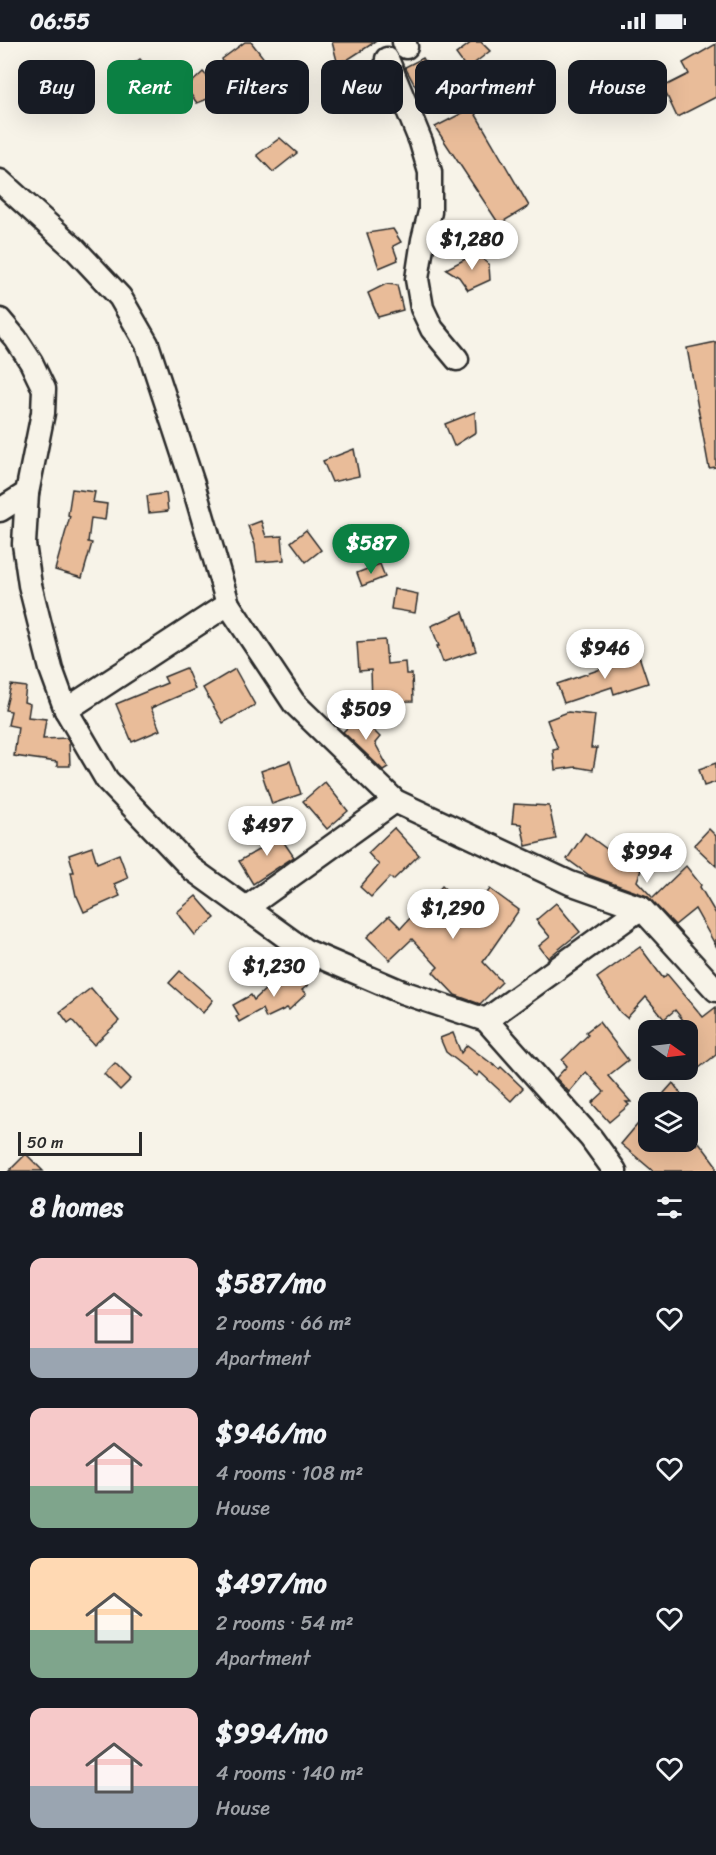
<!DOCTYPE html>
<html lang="en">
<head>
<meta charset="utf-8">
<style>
	body { margin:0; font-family:Sriracha,sans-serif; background:#20242c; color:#f1f3f6; height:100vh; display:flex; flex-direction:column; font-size:22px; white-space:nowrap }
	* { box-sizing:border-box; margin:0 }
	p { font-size:20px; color:#9ea1a6 }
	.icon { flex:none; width:33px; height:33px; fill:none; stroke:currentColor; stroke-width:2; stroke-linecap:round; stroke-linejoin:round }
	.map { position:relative; height:1129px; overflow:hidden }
	.panel { display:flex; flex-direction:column; background:#171b24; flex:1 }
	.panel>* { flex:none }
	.hud { position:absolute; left:18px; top:18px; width:681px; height:54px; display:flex; gap:12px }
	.needle { width:39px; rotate:104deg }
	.buttons { position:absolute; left:638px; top:978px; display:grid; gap:12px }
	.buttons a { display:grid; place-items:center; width:60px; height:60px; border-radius:12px; background:#171b24; box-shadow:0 6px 24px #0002; font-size:30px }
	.scale { position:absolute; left:18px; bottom:15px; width:124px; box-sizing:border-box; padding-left:6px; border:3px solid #2b2b2b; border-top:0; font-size:16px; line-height:21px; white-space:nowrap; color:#2b2b2b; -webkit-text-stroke:4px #f7f3e8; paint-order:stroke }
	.price { position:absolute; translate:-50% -51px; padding:0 14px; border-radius:21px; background:#fff; color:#222; font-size:20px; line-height:39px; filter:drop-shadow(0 2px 3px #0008) }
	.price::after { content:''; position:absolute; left:50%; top:36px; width:18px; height:14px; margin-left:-9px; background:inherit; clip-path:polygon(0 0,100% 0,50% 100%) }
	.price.selected { background:#0b8043; color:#fff }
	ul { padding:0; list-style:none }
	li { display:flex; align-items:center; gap:18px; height:150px; padding:0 30px }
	li span { display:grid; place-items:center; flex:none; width:168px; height:120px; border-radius:12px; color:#555 }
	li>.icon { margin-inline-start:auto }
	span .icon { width:72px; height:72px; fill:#fffc; stroke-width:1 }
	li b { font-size:26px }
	h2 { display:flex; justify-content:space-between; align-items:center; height:72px; padding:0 30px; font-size:26px }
	.tag { padding:0 21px; border-radius:12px; background:#171b24; box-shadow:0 6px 24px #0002; font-size:21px; line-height:54px }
	.tag.selected { background:#0b8043; color:#fff }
	.status { display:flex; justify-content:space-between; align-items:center; height:42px; padding:0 30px; background:#171b24; direction:ltr }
	.status svg { height:16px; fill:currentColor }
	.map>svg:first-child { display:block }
	.building { fill:#e9bc99; stroke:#2b2b2b; stroke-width:1.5 }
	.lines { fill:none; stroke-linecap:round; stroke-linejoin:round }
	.minor-casing { stroke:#2b2b2b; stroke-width:27 }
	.minor { stroke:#f7f3e8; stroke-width:22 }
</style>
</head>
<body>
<div class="status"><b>06:55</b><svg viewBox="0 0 49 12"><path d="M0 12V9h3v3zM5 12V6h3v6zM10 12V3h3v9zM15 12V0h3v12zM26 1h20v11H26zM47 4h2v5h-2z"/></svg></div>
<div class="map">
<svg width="716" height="1129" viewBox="0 0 716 1129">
	<rect width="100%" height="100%" fill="#f7f3e8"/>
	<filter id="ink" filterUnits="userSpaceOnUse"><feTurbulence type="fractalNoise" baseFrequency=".0167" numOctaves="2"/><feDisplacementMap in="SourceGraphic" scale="12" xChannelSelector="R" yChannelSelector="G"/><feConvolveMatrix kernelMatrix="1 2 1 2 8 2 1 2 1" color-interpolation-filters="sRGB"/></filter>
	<g filter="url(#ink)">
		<!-- building -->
		<g class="building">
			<polygon points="245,0 251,0 266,19 252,53 239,45 232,48 222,17"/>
			<polygon points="332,0 375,0 347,18 337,19"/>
			<polygon points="472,0 481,0 490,9 467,27 456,12"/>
			<polygon points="716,2 716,55 677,75 663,45 689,32 683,21"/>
			<polygon points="423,16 446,52 426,64 405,25"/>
			<polygon points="140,17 156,35 135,49 122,30"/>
			<polygon points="203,30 223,51 197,61 186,46"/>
			<polygon points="472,66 529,164 499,182 435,85"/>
			<polygon points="280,96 297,111 273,130 257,113"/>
			<polygon points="393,187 401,200 393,204 398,218 379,226 367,191"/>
			<polygon points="477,211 489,223 490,238 468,248 459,235 446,227"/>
			<polygon points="386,242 397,243 403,268 378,275 368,251"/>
			<polygon points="716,300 716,425 709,426 687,306"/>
			<polygon points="475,370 476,390 454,404 445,382"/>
			<polygon points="354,407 359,434 332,440 323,419"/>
			<polygon points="72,447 95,450 93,460 107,462 105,478 91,476 88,500 92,501 82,536 55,528 70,474 68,473"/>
			<polygon points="166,451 168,469 149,471 147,454"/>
			<polygon points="261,479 266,495 282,494 284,518 257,520 255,503 248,484"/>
			<polygon points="306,488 321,508 306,520 291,500"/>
			<polygon points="380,522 385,535 362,544 357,531"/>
			<polygon points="394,547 418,552 415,571 391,567"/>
			<polygon points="463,570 476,609 443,620 437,604 439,604 431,584"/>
			<polygon points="385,598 387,622 405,620 406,632 412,632 413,659 372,660 371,628 359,629 357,600"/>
			<polygon points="639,614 648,641 614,652 612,645 564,661 557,642"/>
			<polygon points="186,626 195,647 151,666 160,688 132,700 116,662 167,641 164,635"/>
			<polygon points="235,627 255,663 223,681 203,646"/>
			<polygon points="11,643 26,645 24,660 30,662 28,675 46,677 43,697 67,696 69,700 70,724 57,724 57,720 14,714 18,685 8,683 11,669 5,668"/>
			<polygon points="568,670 595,673 591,706 597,706 593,728 576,725 555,728 553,708 558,707 547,678"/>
			<polygon points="359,674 380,695 375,701 388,725 383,728 343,690"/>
			<polygon points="290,719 301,752 272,762 261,729"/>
			<polygon points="716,721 716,740 704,744 699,727"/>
			<polygon points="325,740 348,769 327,787 303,759"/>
			<polygon points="514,762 549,764 556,797 526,804 521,782 512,781"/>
			<polygon points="274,786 294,815 253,842 239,819 267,803 261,795"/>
			<polygon points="394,786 419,813 393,838 390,835 371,855 360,845 379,823 368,811"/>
			<polygon points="709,787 716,794 716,824 694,803"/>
			<polygon points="585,791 612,811 610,814 641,828 637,839 653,856 686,824 701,843 700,845 716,872 716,904 695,867 675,883 647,854 589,833 567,817"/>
			<polygon points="92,805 97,821 119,812 128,836 114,842 120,854 84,870 77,854 76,854 71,830 74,830 69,813"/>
			<polygon points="442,844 472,872 490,847 519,868 483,920 502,940 480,962 455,953 433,930 438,925 412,897 390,918 367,895 389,874 401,886 420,865 422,867"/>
			<polygon points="196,854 215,876 195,893 177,870"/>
			<polygon points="556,861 580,890 548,916 539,904 550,895 536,878"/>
			<polygon points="640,905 663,936 667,932 703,975 716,965 716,1013 699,1026 687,1009 687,983 675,968 664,977 646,955 627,976 620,970 597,936"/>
			<polygon points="180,929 213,958 203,971 169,941"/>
			<polygon points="285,929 292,936 297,932 308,943 302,948 306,952 289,968 287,966 266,976 262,967 239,980 236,975 239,973 233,963 251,953 254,958"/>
			<polygon points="91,946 119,979 94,1003 72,978 68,981 60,970"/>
			<polygon points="599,980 628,1018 608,1034 631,1060 626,1060 629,1063 609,1080 592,1061 604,1050 586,1030 569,1050 556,1036 567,1024 562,1018 588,993 586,990"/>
			<polygon points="453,991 461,1011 467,1003 499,1027 501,1025 523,1046 511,1059 480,1030 477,1034 446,1010 440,996"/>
			<polygon points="115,1021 131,1037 120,1048 104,1032"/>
			<polygon points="673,1041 687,1060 656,1060"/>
			<polygon points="648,1070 648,1100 693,1100 697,1103 699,1100 716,1123 716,1129 653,1129 621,1102"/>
			<polygon points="26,1112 43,1129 9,1129"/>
		</g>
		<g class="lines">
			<defs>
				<g id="minor">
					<polyline points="404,0 406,5"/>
					<polyline points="387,17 421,100 430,130 430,170 423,198 417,237 422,266 432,287 457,317"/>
					<polyline points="0,139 75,207 120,255 147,302 193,442 228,562 294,661 395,759 570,841 641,866 716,948"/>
					<polyline points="0,278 16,297 31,320 44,347 43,371 27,451 24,502 30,543 51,627 66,668 107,738 192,827 304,908 402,950 486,978 591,1096 615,1129"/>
					<polyline points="0,468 27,451"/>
					<polyline points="66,668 228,562"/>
					<polyline points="246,866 395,759"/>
					<polyline points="486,978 641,866"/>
				</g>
			</defs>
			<!-- minor casing -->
			<use href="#minor" class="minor-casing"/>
			<!-- minor -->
			<use href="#minor" class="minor"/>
		</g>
	</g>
</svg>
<div class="buttons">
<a><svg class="needle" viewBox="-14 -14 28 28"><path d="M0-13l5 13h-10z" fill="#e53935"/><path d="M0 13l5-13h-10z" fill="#9ea1a6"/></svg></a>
<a><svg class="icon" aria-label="layers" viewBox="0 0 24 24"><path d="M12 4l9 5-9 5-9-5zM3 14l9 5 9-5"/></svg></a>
</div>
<div class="scale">50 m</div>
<b class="price" style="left:472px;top:229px">$1,280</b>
<b class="price selected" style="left:371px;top:533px">$587</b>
<b class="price" style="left:605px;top:638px">$946</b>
<b class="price" style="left:366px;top:699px">$509</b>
<b class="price" style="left:267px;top:815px">$497</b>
<b class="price" style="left:647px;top:842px">$994</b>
<b class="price" style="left:453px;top:898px">$1,290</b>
<b class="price" style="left:274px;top:956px">$1,230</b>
<div class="hud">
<a class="tag">Buy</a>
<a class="tag selected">Rent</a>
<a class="tag">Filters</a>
<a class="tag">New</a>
<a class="tag">Apartment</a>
<a class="tag">House</a>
</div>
</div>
<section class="panel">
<h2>8 homes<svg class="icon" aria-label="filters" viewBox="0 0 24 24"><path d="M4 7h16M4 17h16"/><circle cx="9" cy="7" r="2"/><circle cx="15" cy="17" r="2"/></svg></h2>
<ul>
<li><span style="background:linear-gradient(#f6c9c9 75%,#9aa5b1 0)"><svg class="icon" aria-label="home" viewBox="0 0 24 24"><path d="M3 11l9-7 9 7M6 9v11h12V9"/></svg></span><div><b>$587/mo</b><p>2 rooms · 66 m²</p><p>Apartment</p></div><svg class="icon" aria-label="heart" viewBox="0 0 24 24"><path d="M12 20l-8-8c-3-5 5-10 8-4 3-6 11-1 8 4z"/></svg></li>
<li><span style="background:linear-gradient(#f6c9c9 65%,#7fa58c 0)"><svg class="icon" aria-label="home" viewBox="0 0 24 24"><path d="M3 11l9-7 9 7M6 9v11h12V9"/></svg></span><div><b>$946/mo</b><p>4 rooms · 108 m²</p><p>House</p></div><svg class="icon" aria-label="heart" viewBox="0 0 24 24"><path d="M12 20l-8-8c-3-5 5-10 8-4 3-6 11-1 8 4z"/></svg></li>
<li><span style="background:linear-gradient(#ffd9b3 60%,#7fa58c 0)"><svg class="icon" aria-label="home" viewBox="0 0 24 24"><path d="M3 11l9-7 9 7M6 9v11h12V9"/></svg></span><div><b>$497/mo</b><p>2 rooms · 54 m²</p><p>Apartment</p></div><svg class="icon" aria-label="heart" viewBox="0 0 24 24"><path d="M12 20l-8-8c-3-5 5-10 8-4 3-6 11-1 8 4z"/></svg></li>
<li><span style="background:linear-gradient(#f6c9c9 65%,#9aa5b1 0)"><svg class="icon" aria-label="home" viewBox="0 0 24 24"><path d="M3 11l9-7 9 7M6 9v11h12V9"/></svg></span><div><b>$994/mo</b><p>4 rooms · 140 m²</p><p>House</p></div><svg class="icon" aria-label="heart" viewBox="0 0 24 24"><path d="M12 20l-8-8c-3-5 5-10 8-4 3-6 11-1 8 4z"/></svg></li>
</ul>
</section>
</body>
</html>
